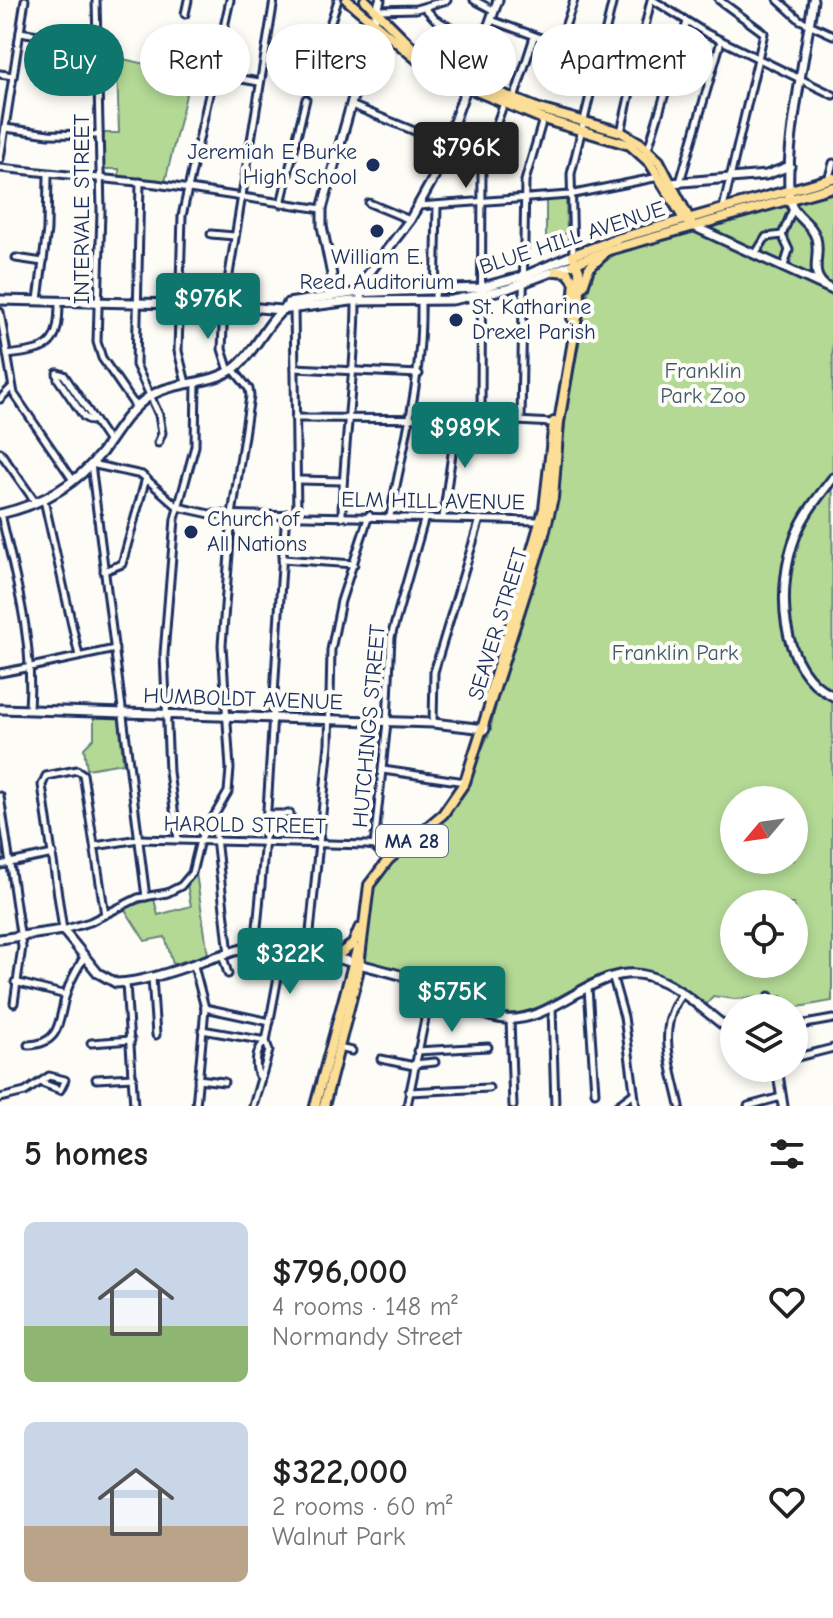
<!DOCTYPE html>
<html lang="en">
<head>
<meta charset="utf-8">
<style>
	body { margin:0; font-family:"Comic Neue",sans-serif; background:#f2f2f2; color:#222; height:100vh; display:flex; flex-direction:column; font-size:30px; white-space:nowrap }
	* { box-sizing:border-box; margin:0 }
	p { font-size:26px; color:#767676 }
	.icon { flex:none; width:44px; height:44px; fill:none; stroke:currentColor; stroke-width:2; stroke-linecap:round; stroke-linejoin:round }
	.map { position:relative; height:1106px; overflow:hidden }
	.details { display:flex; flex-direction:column; background:#fff; flex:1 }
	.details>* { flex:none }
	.top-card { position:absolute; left:24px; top:24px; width:786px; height:72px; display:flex; gap:16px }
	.needle { width:52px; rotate:241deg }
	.buttons { position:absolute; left:720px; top:786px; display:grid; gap:16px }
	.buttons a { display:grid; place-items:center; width:88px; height:88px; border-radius:50%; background:#fff; box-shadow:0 4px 12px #0003; font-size:40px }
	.price { position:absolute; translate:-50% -68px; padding:0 18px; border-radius:8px; background:#0f766e; color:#fff; font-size:26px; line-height:52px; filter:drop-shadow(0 2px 4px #0008) }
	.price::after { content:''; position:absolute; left:50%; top:48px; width:24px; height:18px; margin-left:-12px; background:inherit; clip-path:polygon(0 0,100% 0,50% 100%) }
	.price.on { background:#222; color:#fff }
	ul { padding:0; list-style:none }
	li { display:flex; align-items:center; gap:24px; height:200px; padding:0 24px }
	li span { display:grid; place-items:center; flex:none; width:224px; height:160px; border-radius:12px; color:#555 }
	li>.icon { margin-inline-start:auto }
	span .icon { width:96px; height:96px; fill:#fffc; stroke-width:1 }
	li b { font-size:34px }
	h2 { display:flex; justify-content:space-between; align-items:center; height:96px; padding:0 24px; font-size:34px }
	.pill { padding:0 28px; border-radius:36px; background:#fff; box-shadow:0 4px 12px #0003; font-size:28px; line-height:72px }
	.pill.on { background:#0f766e; color:#fff }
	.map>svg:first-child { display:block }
	.green { fill:#b3d995; stroke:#67847a; stroke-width:2; fill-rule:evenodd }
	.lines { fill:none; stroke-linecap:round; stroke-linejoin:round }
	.street-casing { stroke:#1b2f5e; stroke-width:11 }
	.secondary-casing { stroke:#1b2f5e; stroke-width:13 }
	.primary-casing { stroke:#1b2f5e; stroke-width:14 }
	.street { stroke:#fdfcf7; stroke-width:5 }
	.secondary { stroke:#fdfcf7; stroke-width:7 }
	.primary { stroke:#fdde96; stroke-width:8 }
	.poi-dot { fill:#1b2f5e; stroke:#fdfcf7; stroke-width:3 }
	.labels { text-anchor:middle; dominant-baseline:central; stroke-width:8; stroke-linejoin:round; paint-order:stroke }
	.shield { fill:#fdfcf7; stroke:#5f6c8c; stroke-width:2 }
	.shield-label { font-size:20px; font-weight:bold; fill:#1b2f5e }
	.poi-label { font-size:22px; fill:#1b2f5e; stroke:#fdfcf7; text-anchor:start }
	.street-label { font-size:22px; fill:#1b2f5e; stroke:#fdfcf7 }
	.park-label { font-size:22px; fill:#415a6c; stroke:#fdfcf7 }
</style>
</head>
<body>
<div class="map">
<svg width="833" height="1106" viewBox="0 0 833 1106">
	<rect width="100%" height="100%" fill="#fdfcf7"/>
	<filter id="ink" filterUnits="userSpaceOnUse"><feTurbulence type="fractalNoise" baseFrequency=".0125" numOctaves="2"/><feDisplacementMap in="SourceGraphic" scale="16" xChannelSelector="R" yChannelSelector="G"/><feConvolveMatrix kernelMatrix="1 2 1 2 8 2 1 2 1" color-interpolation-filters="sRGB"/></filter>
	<g filter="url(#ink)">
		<!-- green -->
		<g class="green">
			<polygon points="60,44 92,47 93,86 76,82 76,73 33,69 34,60 56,63"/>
			<polygon points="123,59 191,74 165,182 119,177 119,169 103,169 102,133 119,133 117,65"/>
			<path d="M833 193 832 1001 793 1008 782 996 734 999 713 996 704 1008 657 976 630 970 591 979 529 1013H491L471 1005 450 986 366 960 368 905 379 876 455 806 489 734 504 671 554 515 566 415 592 271 617 253ZM734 800H794V860H734ZM734 904H794V964H734Z"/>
			<polygon points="566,198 567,233 546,243 546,200"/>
			<polygon points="94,715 119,717 123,763 87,769 84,748 94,738"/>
			<polygon points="196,873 208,955 173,964 165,937 145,941 124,908 154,899 158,915 191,906 187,884"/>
		</g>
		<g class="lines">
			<defs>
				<g id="street">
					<polyline points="96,0 101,211 97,342 102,358 136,407"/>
					<polyline points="474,0 493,10"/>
					<polyline points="653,0 706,33 833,95"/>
					<polyline points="719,0 764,33 723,208"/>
					<polyline points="778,0 800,20 833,35"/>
					<polyline points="425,8 435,19 482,45"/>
					<polyline points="378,10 416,9 447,0"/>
					<polyline points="185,14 188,0"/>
					<polyline points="491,20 599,59"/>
					<polyline points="20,32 97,45"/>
					<polyline points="559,45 574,0"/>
					<polyline points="0,74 13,76"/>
					<polyline points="214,74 259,82"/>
					<polyline points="310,86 338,0"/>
					<polyline points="77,89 98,90"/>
					<polyline points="514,99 534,37"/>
					<polyline points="351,105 446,144"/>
					<polyline points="5,128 49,134 99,135"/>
					<polyline points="621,132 651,0"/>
					<polyline points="648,149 687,22"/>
					<polyline points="0,159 25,0"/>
					<polyline points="0,168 156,184 322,209"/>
					<polyline points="828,180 833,163"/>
					<polyline points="140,182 136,365 159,415 162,433 158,443"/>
					<polyline points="680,182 721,41"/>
					<polyline points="369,203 410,220"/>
					<polyline points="281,204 306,99"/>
					<polyline points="419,206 569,195 659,177"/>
					<polyline points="211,234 234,236"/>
					<polyline points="782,235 789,250 784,266"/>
					<polyline points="782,235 793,209"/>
					<polyline points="756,253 766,237 782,235"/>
					<polyline points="573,254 571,174 613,0"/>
					<polyline points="16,258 43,262"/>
					<polyline points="38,300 47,230 48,175"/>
					<polyline points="435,300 437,206"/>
					<polyline points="294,308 297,514"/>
					<polyline points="0,312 14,394 73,480"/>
					<path d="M7 355C51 350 59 346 59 301"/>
					<polyline points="295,368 419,374"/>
					<polyline points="229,371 222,349 224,305 274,0"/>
					<polyline points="57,373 58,379 84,417 91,421"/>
					<polyline points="58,373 64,375 109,442"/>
					<polyline points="186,383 178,351 182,216 230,0"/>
					<polyline points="0,399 12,387"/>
					<polyline points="295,418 481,419 553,423"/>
					<polyline points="481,419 482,164 504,103"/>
					<polyline points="521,421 525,181 543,119"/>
					<polyline points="0,452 36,503"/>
					<polyline points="298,480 342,481"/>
					<polyline points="44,500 79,656"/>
					<path d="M1 514C16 580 34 642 29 710"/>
					<path d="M342 515C343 444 356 373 356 301"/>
					<path d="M390 516C404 443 423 375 421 300"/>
					<polyline points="443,517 457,419"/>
					<polyline points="282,559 354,564"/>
					<polyline points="104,571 122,564 146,478"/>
					<polyline points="31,667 115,649"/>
					<polyline points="0,673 26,668"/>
					<polyline points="433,723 434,672 480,519"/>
					<polyline points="383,770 465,782"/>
					<polyline points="0,796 22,947 14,1003"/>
					<polyline points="267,814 290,814"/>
					<polyline points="214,820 229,954"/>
					<polyline points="178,839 169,772 164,654 175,519 195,446 196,382"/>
					<polyline points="95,846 139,839 367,845 374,846 388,860"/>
					<polyline points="374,846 387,722 391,637 425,517"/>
					<polyline points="0,865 53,854"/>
					<polyline points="146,897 91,464 142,475 178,507 210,514 540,521"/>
					<polyline points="105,915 83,774 77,770 46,776 42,785 63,930 90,922 138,898 167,893 181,886 192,873 200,840 228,792 230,769 222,645 232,515 250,396 249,389 233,369"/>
					<path d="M255 946C271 802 274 658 286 514"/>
					<polyline points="308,952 329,744 331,650 341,601 369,515"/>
					<polyline points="223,957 228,974"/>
					<polyline points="194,966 205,1008 196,1106"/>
					<polyline points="152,977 156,1035"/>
					<polyline points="613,978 624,1017 636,1106"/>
					<polyline points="15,982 66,995"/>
					<polyline points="126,983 134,1106"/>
					<polyline points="588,988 595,1092"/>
					<polyline points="552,1007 555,1106"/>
					<polyline points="205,1008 270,1022"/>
					<polyline points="769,1008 769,996"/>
					<polyline points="510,1019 513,1106"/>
					<polyline points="794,1026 833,1019"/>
					<polyline points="202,1030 266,1041"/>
					<polyline points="91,1043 131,1040"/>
					<path d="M28 1045C64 1044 58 1016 67 991 71 979 78 968 84 957"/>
					<polyline points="338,1048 352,1051"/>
					<polyline points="417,1051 488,1047"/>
					<polyline points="794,1058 833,1048"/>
					<polyline points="381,1059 414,1066"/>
					<polyline points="414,1064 435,1062"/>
					<path d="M259 1076C254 1066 256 1049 265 1042"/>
					<polyline points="96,1079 133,1077"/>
					<polyline points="198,1079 224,1082"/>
					<polyline points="409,1092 489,1088"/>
					<polyline points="0,1098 25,1092 49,1076 65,1080 60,1090 42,1083"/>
					<polyline points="253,1106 269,1051 266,1041 284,945"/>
					<polyline points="407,1106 432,985"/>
					<polyline points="617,1106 633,1094"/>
					<path d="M680 1106C672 1068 656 1029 681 995"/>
					<polyline points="748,1106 781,1097"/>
				</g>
				<g id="secondary">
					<path d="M813 0C807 47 781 163 791 204 795 217 812 223 816 238 821 255 809 272 824 285"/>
					<polyline points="671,183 766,175 790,166"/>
					<polyline points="693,226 833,290"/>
					<polyline points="336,295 322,226 322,209 380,0"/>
					<polyline points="0,300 224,305 281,310 351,301 452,300 507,289 573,264"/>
					<polyline points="360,301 366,277 410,220 434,177 498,0"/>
					<polyline points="288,303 353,293 479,288 524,276 573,255"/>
					<path d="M833 478C819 496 804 514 796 535 776 586 778 669 833 696"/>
					<path d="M0 514C40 505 76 485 102 452 117 432 128 410 150 396 176 380 211 386 236 367 258 349 267 319 291 303"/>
					<polyline points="0,709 433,723 485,729"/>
					<path d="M0 939 63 930 98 973 116 983C167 982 239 939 282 945 300 947 318 954 335 958 369 967 402 974 435 986 464 996 470 1016 505 1019 556 1023 597 961 648 976 679 984 708 1015 734 1033"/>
					<polyline points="777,1068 783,1106"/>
				</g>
				<g id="primary">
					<polyline points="347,0 433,73 543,119 630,145 650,163 684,219 693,226"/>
					<polyline points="365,0 423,58 445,71 539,109 621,132 640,143 659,161 693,226"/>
					<polyline points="573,255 620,238 833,178"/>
					<polyline points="573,264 609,250 833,187"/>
					<polyline points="556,271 567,272 575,282"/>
					<polyline points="583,286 589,268 603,255"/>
					<polyline points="572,318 575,280"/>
					<polyline points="488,700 544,509 554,422"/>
					<polyline points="334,958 353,944 359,929"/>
					<polyline points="315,1106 357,949"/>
					<polyline points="324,1106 358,973 369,885 388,860 443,814 465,782 543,538 553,498 559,422 580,300 579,270 573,255"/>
				</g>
			</defs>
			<!-- street casing -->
			<use href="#street" class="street-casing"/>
			<!-- secondary casing -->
			<use href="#secondary" class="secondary-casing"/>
			<!-- primary casing -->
			<use href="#primary" class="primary-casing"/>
			<!-- street -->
			<use href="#street" class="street"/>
			<!-- secondary -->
			<use href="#secondary" class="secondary"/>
			<!-- primary -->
			<use href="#primary" class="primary"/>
		</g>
	</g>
	<!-- markers -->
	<g class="poi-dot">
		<circle cx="373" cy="165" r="8"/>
		<circle cx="377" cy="231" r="8"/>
		<circle cx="456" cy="320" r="8"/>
		<circle cx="191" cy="532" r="8"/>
	</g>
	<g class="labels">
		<!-- shield labels -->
		<rect class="shield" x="376" y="825" width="72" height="32" rx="6"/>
		<g class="shield-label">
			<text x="412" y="841">MA 28</text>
		</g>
		<!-- poi labels -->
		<g class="poi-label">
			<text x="357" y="152" text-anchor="end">Jeremiah E Burke<tspan x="357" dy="25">High School</tspan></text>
			<text x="377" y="257" text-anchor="middle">William E.<tspan x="377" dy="25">Reed Auditorium</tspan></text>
			<text x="472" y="307">St. Katharine<tspan x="472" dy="25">Drexel Parish</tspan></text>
			<text x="207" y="519">Church of<tspan x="207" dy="25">All Nations</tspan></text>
		</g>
		<!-- street labels -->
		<g class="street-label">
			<text transform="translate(82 209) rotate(-90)">INTERVALE STREET</text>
			<text transform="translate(572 238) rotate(-18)">BLUE HILL AVENUE</text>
			<text transform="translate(433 501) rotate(1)">ELM HILL AVENUE</text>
			<text transform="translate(498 624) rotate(-73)">SEAVER STREET</text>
			<text transform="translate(243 699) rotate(2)">HUMBOLDT AVENUE</text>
			<text transform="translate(369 726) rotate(-85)">HUTCHINGS STREET</text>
			<text transform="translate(245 825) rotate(1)">HAROLD STREET</text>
		</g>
		<!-- park labels -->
		<g class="park-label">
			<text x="703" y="371">Franklin<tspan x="703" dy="25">Park Zoo</tspan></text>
			<text x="675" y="653">Franklin Park</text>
		</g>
	</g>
</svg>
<div class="buttons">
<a><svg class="needle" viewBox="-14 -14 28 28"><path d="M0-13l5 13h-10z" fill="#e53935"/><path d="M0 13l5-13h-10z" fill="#767676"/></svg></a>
<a><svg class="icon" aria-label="locate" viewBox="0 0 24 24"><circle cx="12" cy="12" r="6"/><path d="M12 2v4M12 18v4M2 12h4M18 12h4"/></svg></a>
<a><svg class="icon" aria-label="layers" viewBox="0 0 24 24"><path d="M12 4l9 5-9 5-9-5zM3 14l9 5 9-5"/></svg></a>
</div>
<b class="price on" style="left:466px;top:190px">$796K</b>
<b class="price" style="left:208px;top:341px">$976K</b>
<b class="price" style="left:465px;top:470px">$989K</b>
<b class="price" style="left:290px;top:996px">$322K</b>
<b class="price" style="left:452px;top:1034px">$575K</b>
<div class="top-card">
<a class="pill on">Buy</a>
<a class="pill">Rent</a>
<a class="pill">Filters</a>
<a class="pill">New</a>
<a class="pill">Apartment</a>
</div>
</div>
<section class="details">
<h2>5 homes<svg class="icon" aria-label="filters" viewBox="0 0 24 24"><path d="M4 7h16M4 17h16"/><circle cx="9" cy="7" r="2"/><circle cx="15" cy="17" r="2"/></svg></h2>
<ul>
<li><span style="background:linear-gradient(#c9d6e8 65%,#8fb573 0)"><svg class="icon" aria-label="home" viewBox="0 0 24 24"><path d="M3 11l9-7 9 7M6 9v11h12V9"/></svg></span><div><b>$796,000</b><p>4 rooms · 148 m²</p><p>Normandy Street</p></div><svg class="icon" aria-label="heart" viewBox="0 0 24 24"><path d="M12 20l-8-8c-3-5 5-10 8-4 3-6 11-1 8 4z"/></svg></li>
<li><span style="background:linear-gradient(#c9d6e8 65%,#b9a48a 0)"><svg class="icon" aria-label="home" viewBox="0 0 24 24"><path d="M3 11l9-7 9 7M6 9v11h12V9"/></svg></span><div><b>$322,000</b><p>2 rooms · 60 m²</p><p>Walnut Park</p></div><svg class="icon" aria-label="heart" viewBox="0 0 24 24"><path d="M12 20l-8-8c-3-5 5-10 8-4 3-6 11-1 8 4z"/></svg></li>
</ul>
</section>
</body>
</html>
